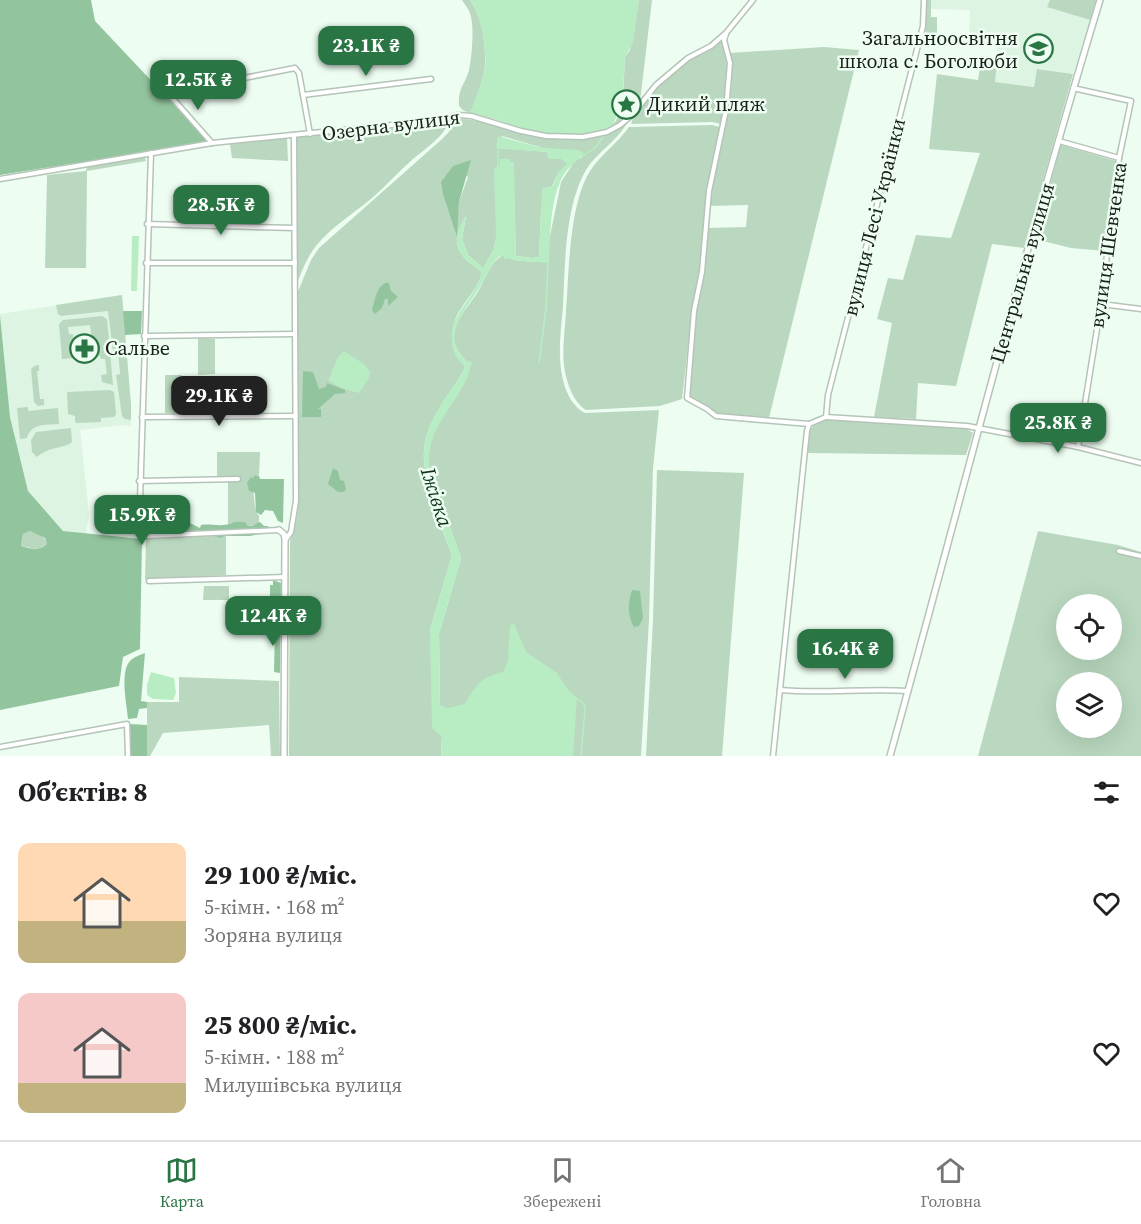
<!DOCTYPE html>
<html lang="uk">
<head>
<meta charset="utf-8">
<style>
	body { margin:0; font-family:"Source Serif 4",serif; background:#f2f2f2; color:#202124; height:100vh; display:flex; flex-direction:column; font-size:22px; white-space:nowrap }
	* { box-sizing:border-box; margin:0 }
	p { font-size:20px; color:#757577 }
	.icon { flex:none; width:33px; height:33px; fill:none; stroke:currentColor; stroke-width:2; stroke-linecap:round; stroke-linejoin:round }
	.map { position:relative; height:756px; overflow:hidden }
	.details { display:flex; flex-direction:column; background:#fff; flex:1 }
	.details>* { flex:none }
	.controls { position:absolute; left:1056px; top:594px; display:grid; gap:12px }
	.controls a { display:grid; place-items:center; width:66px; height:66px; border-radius:50%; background:#fff; box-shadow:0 6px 24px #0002; font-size:30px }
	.price { position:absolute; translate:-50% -51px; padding:0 14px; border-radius:12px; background:#2a7544; color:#fff; font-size:20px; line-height:39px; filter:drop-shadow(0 2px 3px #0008) }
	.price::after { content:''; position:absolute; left:50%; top:36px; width:18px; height:14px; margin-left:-9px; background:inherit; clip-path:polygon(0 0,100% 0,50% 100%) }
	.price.on { background:#222; color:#fff }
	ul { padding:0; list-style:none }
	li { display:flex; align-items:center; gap:18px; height:150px; padding:0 18px }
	li span { display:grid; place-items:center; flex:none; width:168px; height:120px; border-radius:12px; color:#555 }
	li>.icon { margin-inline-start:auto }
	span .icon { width:72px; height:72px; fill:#fffc; stroke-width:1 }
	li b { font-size:26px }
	h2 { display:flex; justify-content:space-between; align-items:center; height:72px; padding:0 18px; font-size:26px }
	.dock { display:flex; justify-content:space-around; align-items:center; height:84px; border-top:2px solid #e0e0e0; background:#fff; font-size:16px; color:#757577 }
	.dock a { display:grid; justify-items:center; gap:3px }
	.dock .on { color:#2a7544 }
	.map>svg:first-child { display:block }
	.built { fill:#ddf4e2 }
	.green { fill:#b9d8bf; fill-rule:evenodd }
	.forest { fill:#92c59e; fill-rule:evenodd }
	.water { fill:#b8edc4 }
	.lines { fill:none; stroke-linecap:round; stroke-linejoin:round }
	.stream { stroke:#b8edc4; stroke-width:1.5 }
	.minor-casing { stroke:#b5c4b8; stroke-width:7 }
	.tertiary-casing { stroke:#b5c4b8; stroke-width:8 }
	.minor { stroke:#fff; stroke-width:4 }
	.tertiary { stroke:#fff; stroke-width:5 }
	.labels { text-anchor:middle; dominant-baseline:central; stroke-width:5; stroke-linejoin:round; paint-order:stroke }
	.poi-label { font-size:20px; fill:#191f1a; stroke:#edfdf1; text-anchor:start }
	.street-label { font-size:20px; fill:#191f1a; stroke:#edfdf1 }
	.water-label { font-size:21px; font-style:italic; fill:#0e351b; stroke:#edfdf1 }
</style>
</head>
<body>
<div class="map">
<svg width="1141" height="756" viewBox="0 0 1141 756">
	<rect width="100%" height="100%" fill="#edfdf1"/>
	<!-- built -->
	<g class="built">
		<polygon points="931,0 1050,0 1047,7 1090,20 1073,74 1038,69 1035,87 995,82 997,63 997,36 969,35 970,10 931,9"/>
		<polygon points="122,295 131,405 131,426 122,425 80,430 89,514 86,534 63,531 28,491 10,417 0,314"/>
	</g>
	<!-- green -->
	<g class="green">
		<path d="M462 0H470C482 16 486 45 485 65 484 80 476 98 471 112L479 109 498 120 464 111 459 106C458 87 465 85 469 70 472 57 474 29 471 17 470 10 465 5 462 0Z"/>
		<path d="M639 0H652L640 102C632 115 620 123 606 130L616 121 619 111 629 106V102L623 97 625 57 630 50Z"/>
		<polygon points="927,0 931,0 931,17 937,17 937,34 927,33 925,31"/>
		<polygon points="1050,0 1096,0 1090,20 1047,7"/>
		<path d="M722 40C730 70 728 94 721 124L712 122 631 124 634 115 656 85 688 59 712 47Z"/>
		<path d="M824 47 859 50 769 418 718 414 690 399 687 393 696 312 704 272 706 228 746 227 748 205 709 206C714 160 739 98 730 53Z"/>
		<polygon points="981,61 997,63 995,82 1034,87 1037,69 1073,74 1024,248 992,244 956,386 918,383 916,419 874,417 892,323 877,319 888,278 903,280 916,235 951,238 980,153 929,149 937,74 978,80"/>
		<path d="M459 119C481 119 500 128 521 133 555 142 600 145 628 121 618 141 597 152 586 170 565 206 565 265 563 306 561 331 557 355 563 380 566 393 573 407 585 413L659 410 653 468 649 620 641 756H573V749L451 722 440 705 439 634 461 558 430 472 428 458 431 440 440 419 464 384 466 361C436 331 470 310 482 284 488 272 491 262 503 255L514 260 536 262 550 236 561 182 574 162 583 156 543 148 502 136 497 148 548 152V159H562L567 163V166L558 173 541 212 539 257 532 258 516 256 513 162 497 166 496 238 494 249 484 267H482L468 255 462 239 466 216C454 235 452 249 471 264 476 267 479 269 482 273 478 288 468 297 460 310 449 327 449 353 465 366L464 370C458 381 450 391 443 402 415 446 421 466 439 513L437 516 452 555 430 630 442 737 441 756H289L290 541 297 517 298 501 297 294 311 260 319 248 441 140 449 132 453 121ZM453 166 468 177 459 202 456 234Z"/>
		<path d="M450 120C443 138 426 148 412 160 398 172 386 186 372 198 353 214 331 227 316 246 307 257 302 271 297 283L296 137 399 128Z"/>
		<path d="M712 125 720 127 707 191 700 271 692 311 682 399 660 406 586 410C576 404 570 391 567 380 560 357 565 334 566 311 569 272 569 205 590 171 600 155 618 143 629 127Z"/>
		<polygon points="287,137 288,161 232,158 230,144 219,145"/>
		<polygon points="1061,145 1116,161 1105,251 1071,248 1035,239"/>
		<polygon points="144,156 146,161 87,171 86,268 45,268 47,175 86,171 87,166"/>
		<polygon points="122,295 131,405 131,420 125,419 122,416 116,375 120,374 118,351 113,351 108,311 61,316 58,314 56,305"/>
		<polygon points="102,316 107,319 113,385 102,382 101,375 107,374 105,359 101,359 100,356 94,357 90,325 68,327 69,334 73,334 75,358 62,359 59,324 63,320"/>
		<polygon points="198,338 215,339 215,374 198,375"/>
		<polygon points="39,365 39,371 37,371 40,399 44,399 44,405 38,406 34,402 31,369 34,366"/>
		<polygon points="182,375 182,413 165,413 165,375"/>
		<polygon points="110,390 114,392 116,414 114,417 101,418 101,422 77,423 75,422 75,416 68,414 67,392"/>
		<path d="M28 407V411L58 408 59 424C46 425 31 423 27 438L20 439 17 408Z"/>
		<path d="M828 418 967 429 973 433 966 455 807 453C809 433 806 426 828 418Z"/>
		<path d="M71 428 72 442C63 449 50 446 37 457L32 452 31 440 36 432Z"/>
		<path d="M217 452H260L259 476 257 475 252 478C254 489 253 508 259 516V525L248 526 241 522 228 525V481L235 477H217Z"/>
		<polygon points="657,470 744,473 722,756 646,756 653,620"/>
		<path d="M29 531C39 534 44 535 47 544 38 551 31 548 21 546L23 534Z"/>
		<path d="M1038 531 1118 545 1141 552V756H978ZM1066 604H1112V650H1066ZM1066 682H1112V728H1066Z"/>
		<polygon points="226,536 226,575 145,579 146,538"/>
		<polygon points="204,586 229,586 229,600 203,600"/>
		<polygon points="179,677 279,681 280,756 271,756 269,725 163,733 150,756 147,756 147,702 179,702"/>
	</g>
	<!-- forest -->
	<g class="forest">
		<polygon points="0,0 91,0 95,21 209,142 0,175"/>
		<polygon points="471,160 459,202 457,237 443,194 441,182 453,166"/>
		<path d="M385 283H389L391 291 398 297 388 306V299H385L382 308 375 314 372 310C375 300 376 288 385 283Z"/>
		<polygon points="123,311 142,311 141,334 125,335"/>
		<path d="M0 315 10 417 28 491 63 531 142 539 140 649 123 657 119 686 0 710ZM30 531 45 538 47 544C39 551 31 549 21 546L23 534Z"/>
		<polygon points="303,371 313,372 319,389 326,387 327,383 345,390 345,393 335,394 318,409 321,409 321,417 302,417"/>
		<polygon points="333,468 338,471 340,480 344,481 346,489 344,492 338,492 328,484"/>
		<polygon points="255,475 259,476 260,479 284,479 283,523 278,521 273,511 265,510 261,515 256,512 255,493 249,491 247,483 251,477 253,478"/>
		<path d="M169 522H172L176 528 188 522 200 528 201 525C208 524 212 525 218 525 223 526 226 524 231 524L234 522H245L248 526H252L260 522 264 526H268L270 532 250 536H224L221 538 209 535 175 538 146 537 145 526 153 523 161 527 163 523Z"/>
		<polygon points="273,580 281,583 280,673 274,672 275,630 270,625 270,585 273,585"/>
		<path d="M632 590 640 591 643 618 639 626 634 627C627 616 628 602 632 590Z"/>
		<path d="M145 653 141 701 147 702V708L139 709 137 718 128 719C127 705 119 670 131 660 134 657 140 655 145 653Z"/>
		<polygon points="130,724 147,725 147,756 131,756"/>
	</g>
	<!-- water -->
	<g class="water">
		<path d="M470 0H639L633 43 625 57 622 108C615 114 616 125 607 130 603 132 597 132 593 133 570 138 541 136 519 128 503 122 488 116 470 112 476 98 482 82 485 67 487 50 481 14 470 0Z"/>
		<path d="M498 136 543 148 580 150 584 154C579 159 572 164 567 170 550 192 550 235 549 263L513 260 507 258 504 259 503 255 500 256C489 264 487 276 480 287 466 310 439 336 466 361L472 362C464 403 422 424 430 472L461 558 439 634 440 705 448 708 465 704C476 685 481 677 503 672L508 661 510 625 514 624 526 652 557 673 568 690 577 698 573 756H441L442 737 432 728 430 630 452 555 437 515 439 513C421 466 415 446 443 401 450 391 458 381 464 370L465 366C456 359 453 353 452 342 449 313 475 299 482 273 479 269 476 267 471 264 452 249 454 234 466 216L462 239 468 255 482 267H484L494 249 496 238 494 169 500 164V159H510V162H514L516 256 532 258 539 257 542 188 553 186 558 173 567 163 562 159H548L547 152 496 148Z"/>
		<polygon points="132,236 139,236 137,291 131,291"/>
		<polygon points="344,351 364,364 370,372 369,378 359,393 341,388 328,380 338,357"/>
		<polygon points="151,672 174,678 176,693 173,700 153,699 147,695 147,685"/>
	</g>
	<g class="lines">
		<!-- stream -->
		<g class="stream">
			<polyline points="498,149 498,165"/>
			<polyline points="584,155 596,147 604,135"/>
			<polyline points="539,362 546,309 548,262"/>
			<polyline points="577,698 584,704 585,709 581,756"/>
		</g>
		<defs>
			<g id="minor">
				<polyline points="726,34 724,40 730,63 726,110 709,191 702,272 694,311 687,398 707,409 716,416 809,424"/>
				<polyline points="1073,88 1131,101 1119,158 1101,304 1078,447"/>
				<polyline points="168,93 295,68 299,73 310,134"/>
				<polyline points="168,93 212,143"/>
				<polyline points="303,95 431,79"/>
				<polyline points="1059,141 1119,158"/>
				<polyline points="151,153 139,533 147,536 279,530"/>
				<polyline points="0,179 212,143 432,121 458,115 471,116 521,131 546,136 583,137 607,132 620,125 633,114 656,85 688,58 711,46 726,33 753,0"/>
				<polyline points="147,224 294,228"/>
				<polyline points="146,263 295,263"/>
				<polyline points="1101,304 1141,309"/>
				<polyline points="144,336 295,334"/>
				<polyline points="142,417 296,416"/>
				<polyline points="826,417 967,426 1078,447 1141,463"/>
				<polyline points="139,481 238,479"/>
				<polyline points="286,539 291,532 296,501 294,135"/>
				<polyline points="1119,551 1141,556"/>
				<polyline points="149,581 285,577"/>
				<path d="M780 690C823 694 865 688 908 691"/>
				<polyline points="0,747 127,724 128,756"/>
				<polyline points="773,756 807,431 809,424 826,417 828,395 923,26 924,0"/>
			</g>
			<g id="tertiary">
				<polyline points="279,530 284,534 285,539 284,756"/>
				<path d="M890 756C960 504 1024 250 1100 0"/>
			</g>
		</defs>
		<!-- minor casing -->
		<use href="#minor" class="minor-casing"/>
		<!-- tertiary casing -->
		<use href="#tertiary" class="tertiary-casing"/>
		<!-- minor -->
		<use href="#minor" class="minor"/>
		<!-- tertiary -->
		<use href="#tertiary" class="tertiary"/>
	</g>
	<!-- icons -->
	<defs>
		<symbol id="school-ring" viewBox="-11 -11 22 22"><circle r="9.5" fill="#edfdf1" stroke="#2a7544" stroke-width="1.5"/><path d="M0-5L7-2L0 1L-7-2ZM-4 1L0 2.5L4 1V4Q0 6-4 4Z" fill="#2a7544"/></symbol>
		<symbol id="sight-ring" viewBox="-11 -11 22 22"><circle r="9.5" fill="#edfdf1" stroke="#2a7544" stroke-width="1.5"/><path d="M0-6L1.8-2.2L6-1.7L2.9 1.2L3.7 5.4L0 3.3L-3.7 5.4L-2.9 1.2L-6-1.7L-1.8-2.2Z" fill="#2a7544"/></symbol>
		<symbol id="pharmacy-ring" viewBox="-11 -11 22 22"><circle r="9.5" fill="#edfdf1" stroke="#2a7544" stroke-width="1.5"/><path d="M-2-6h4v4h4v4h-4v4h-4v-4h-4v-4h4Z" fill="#2a7544"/></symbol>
	</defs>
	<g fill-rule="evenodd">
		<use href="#school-ring" x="1022" y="32" width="33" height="33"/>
		<use href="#sight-ring" x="610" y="88" width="33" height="33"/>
		<use href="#pharmacy-ring" x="68" y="332" width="33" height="33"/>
	</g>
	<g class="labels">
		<!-- poi labels -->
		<g class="poi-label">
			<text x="1018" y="38" text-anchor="end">Загальноосвітня<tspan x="1018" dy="23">школа с. Боголюби</tspan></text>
			<text x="647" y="104">Дикий пляж</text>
			<text x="105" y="348">Сальве</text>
		</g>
		<!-- street labels -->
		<g class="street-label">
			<text transform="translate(391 125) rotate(-7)">Озерна вулиця</text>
			<text transform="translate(874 217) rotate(-76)">вулиця Лесі Українки</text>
			<text transform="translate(1108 245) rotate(-82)">вулиця Шевченка</text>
			<text transform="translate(1022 273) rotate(-74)">Центральна вулиця</text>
		</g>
		<!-- water labels -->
		<g class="water-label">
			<text transform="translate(437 497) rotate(72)">Іжівка</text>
		</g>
	</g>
</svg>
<div class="controls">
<a><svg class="icon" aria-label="locate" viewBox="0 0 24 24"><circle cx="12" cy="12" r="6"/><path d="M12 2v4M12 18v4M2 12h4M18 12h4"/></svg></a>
<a><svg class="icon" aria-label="layers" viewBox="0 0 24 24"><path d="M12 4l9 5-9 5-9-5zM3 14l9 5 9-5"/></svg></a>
</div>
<b class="price" style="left:366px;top:77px">23.1K ₴</b>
<b class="price" style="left:198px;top:111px">12.5K ₴</b>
<b class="price" style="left:221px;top:236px">28.5K ₴</b>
<b class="price on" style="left:219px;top:427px">29.1K ₴</b>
<b class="price" style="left:1058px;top:454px">25.8K ₴</b>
<b class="price" style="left:142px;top:546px">15.9K ₴</b>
<b class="price" style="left:273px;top:647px">12.4K ₴</b>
<b class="price" style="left:845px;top:680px">16.4K ₴</b>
</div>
<section class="details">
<h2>Об’єктів: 8<svg class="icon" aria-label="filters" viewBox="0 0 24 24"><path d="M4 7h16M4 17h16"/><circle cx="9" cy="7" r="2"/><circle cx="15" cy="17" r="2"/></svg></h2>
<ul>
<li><span style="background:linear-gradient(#ffd9b3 65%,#c2b280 0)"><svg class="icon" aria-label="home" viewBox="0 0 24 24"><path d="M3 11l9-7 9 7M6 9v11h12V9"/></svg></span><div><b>29 100 ₴/міс.</b><p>5-кімн. · 168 m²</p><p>Зоряна вулиця</p></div><svg class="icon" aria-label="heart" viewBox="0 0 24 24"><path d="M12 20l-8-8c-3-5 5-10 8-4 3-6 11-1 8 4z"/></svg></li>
<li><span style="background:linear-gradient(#f6c9c9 75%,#c2b280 0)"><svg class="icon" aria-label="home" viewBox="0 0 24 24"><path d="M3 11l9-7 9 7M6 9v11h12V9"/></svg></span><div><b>25 800 ₴/міс.</b><p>5-кімн. · 188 m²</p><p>Милушівська вулиця</p></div><svg class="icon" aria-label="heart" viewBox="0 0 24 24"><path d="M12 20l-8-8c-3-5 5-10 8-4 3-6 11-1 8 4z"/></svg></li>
</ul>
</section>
<nav class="dock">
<a class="on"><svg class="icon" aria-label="map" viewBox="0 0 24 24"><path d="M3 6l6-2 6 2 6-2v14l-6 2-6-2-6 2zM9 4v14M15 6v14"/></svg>Карта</a>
<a><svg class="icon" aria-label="saved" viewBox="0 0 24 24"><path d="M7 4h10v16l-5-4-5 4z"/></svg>Збережені</a>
<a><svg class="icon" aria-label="home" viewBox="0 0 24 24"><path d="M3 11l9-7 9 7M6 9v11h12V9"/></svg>Головна</a>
</nav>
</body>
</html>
